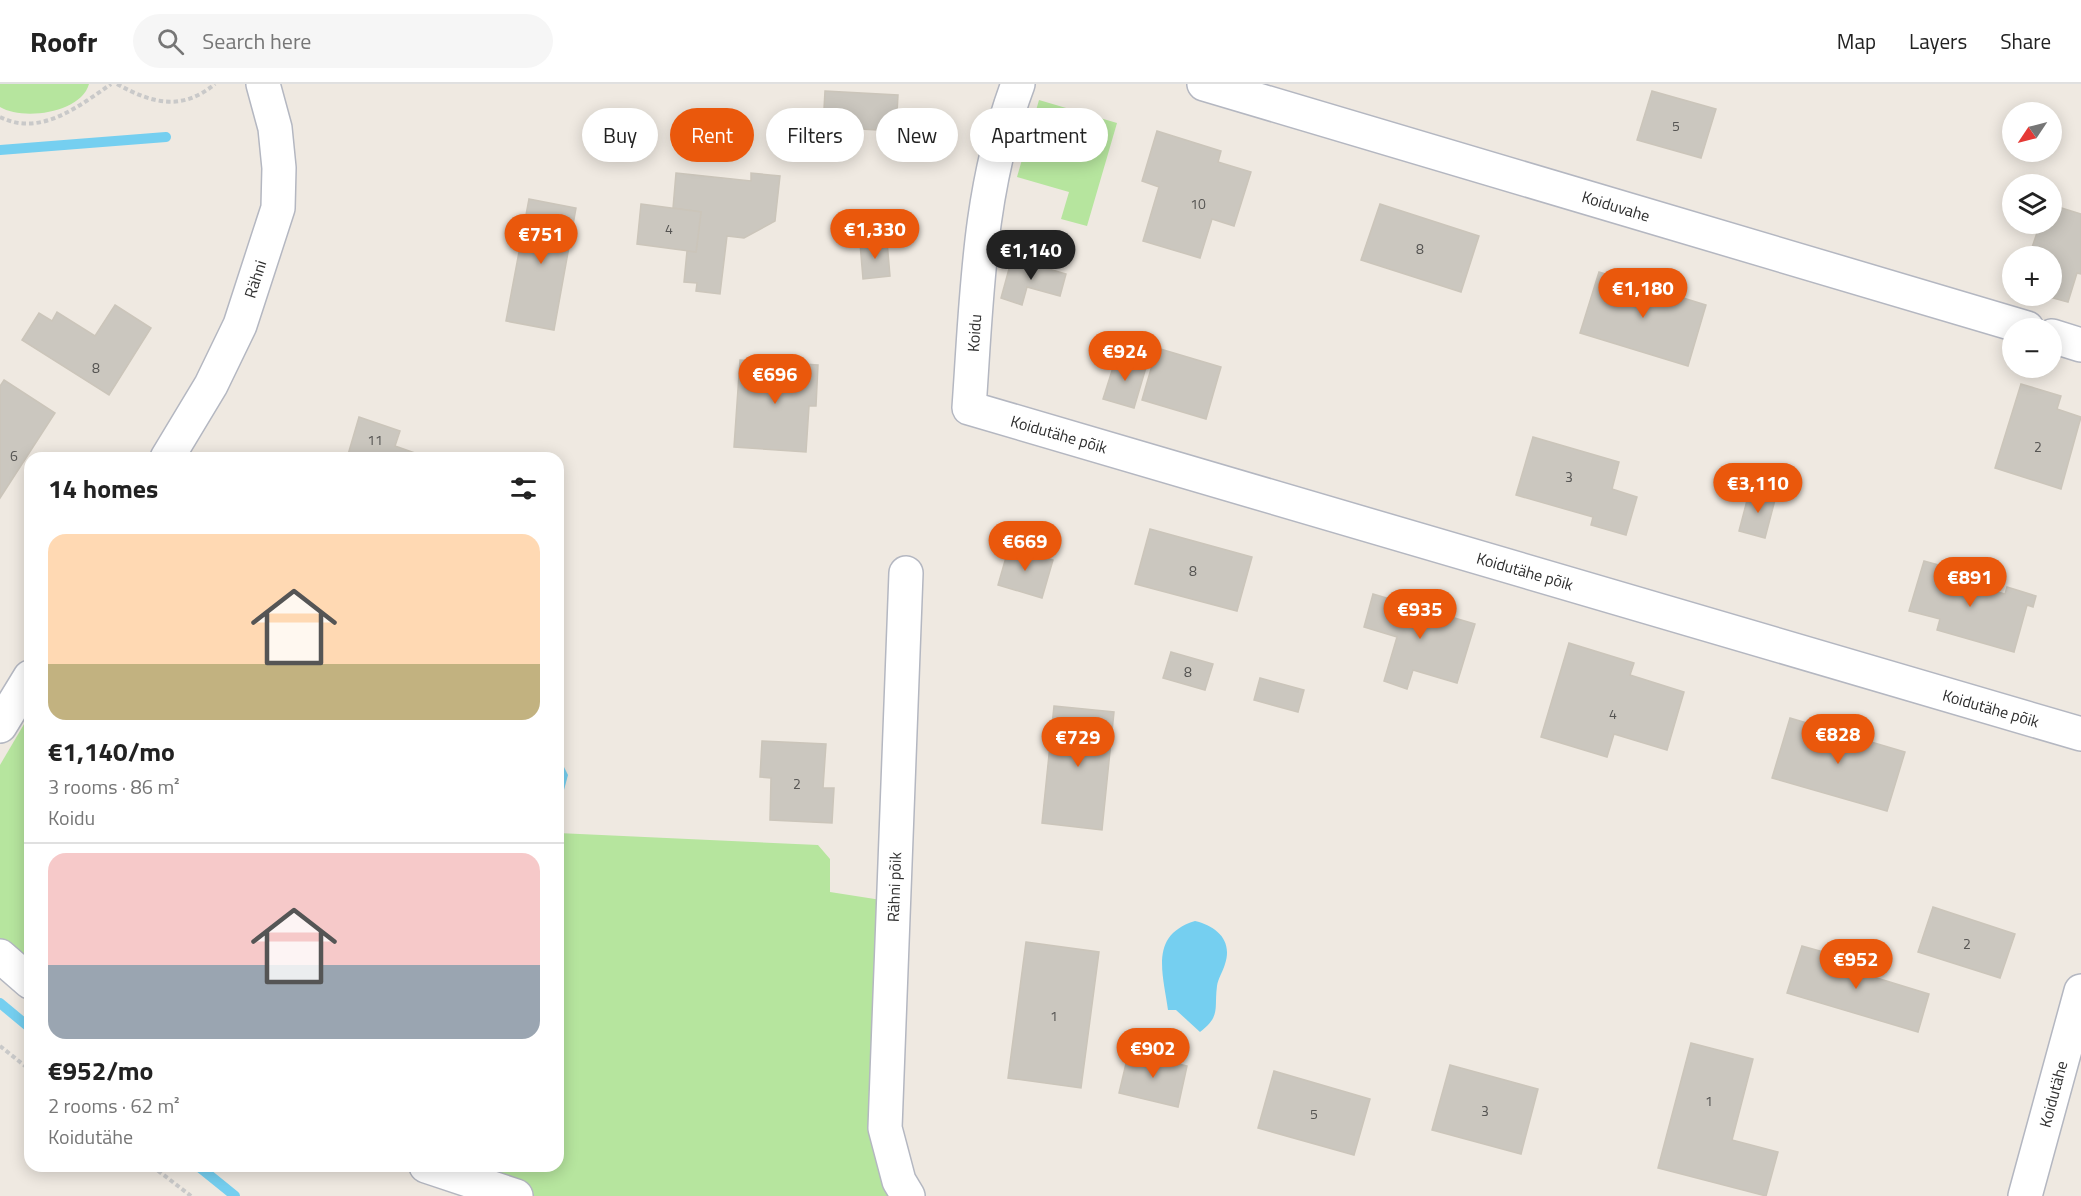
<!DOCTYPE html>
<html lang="en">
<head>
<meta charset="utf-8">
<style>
	body { margin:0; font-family:"Titillium Web",sans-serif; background:#f6f6f6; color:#222; height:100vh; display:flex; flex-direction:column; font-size:22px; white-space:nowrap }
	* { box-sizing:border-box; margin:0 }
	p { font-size:20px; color:#767676 }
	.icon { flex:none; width:33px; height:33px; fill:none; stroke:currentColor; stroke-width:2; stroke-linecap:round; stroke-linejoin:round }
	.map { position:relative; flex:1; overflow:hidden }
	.details { position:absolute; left:24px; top:368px; width:540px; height:720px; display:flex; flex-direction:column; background:#fff; border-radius:18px; box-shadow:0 3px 15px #0003 }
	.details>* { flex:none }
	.top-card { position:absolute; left:582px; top:24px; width:570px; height:54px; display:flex; gap:12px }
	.needle { width:39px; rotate:235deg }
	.buttons { position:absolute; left:2002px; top:18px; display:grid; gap:12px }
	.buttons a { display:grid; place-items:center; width:60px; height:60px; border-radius:50%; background:#fff; box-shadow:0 3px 15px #0003; font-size:30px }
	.price { position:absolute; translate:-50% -51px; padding:0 14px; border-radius:21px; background:#ea580c; color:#fff; font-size:20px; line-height:39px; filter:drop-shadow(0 2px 3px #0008) }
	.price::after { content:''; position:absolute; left:50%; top:36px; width:18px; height:14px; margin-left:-9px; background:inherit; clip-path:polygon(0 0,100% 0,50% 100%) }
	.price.active { background:#222; color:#fff }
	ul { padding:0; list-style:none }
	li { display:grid; align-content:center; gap:12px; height:318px; padding:0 24px }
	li+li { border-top:2px solid #e0e0e0 }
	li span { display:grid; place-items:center; height:186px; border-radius:18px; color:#555 }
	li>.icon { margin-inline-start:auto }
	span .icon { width:108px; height:108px; fill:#fffc; stroke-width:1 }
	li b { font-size:26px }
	h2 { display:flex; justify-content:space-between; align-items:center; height:72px; padding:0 24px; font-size:26px }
	.chip { padding:0 21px; border-radius:27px; background:#fff; box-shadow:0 3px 15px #0003; font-size:21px; line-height:54px }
	.chip.active { background:#ea580c; color:#fff }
	header { display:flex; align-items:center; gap:36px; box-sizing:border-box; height:84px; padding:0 30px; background:#fff; border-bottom:2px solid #e0e0e0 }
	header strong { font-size:28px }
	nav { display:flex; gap:33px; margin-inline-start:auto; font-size:21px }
	.search { width:420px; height:54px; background:#f6f6f6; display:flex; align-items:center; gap:15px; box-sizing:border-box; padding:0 21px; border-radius:33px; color:#767676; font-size:22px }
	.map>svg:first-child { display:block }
	.green { fill:#b6e59e }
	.water { fill:#75cff0 }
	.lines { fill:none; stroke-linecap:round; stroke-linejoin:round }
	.stream { stroke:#75cff0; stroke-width:10 }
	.building { fill:#cbc7bf; stroke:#cbc5ba; stroke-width:1.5 }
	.street-casing { stroke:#b4b7c1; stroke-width:36 }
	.path { stroke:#c9c9c9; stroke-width:4; stroke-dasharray:4.5 3; stroke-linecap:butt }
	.street { stroke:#fff; stroke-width:33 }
	.labels { text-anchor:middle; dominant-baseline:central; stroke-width:6; stroke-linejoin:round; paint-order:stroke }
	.number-label { font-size:14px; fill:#555452 }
	.street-label { font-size:16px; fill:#2e2e2e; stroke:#fff }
</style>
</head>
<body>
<header>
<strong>Roofr</strong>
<div class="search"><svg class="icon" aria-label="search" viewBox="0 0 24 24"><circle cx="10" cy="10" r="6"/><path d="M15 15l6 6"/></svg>Search here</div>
<nav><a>Map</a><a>Layers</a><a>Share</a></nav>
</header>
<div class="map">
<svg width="2081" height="1112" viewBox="0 0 2081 1112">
	<rect width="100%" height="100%" fill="#efe9e1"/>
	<!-- green -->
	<g class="green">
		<path d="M0 0H89C81 29 23 37 0 23Z"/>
		<polygon points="1039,16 1117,39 1087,142 1061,135 1069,108 1017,93"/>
		<polygon points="30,630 30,898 0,872 0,681"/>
		<polygon points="558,749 818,761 830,775 830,808 894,818 885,1044 908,1112 516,1112 426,1082 558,1082"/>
	</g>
	<!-- water -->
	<g class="water">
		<polygon points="558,671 568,691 564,706 558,710"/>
		<path d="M1195 837C1216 842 1233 856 1225 880 1223 887 1218 895 1217 902 1214 925 1221 932 1200 948L1176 926H1168C1163 889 1149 851 1195 837Z"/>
	</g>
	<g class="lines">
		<!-- stream -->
		<g class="stream">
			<polyline points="0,66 166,53"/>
			<polyline points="0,919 30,944"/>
			<polyline points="198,1082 235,1112"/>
		</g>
	</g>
	<!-- building -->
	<g class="building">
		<polygon points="825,7 898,11 896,47 823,43"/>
		<polygon points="1652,7 1716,25 1701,74 1637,56"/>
		<polygon points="1157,47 1221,67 1218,78 1251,88 1234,142 1212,135 1200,174 1143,157 1159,103 1142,97"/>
		<polygon points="676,89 751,97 751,89 780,92 775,137 744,154 727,152 720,210 696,207 697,199 684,198 687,167 696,168 701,128 673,124"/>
		<polygon points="529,115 576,124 554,246 506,237"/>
		<polygon points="641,120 701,128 696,168 637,160"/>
		<polygon points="1380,120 1479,152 1461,208 1361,176"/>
		<polygon points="2052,121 2081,130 2081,190 2077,189 2068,218 2046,212 2052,212 2052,172 2029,172 2040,140 2052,140"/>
		<polygon points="887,157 890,192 863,195 860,159"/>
		<polygon points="1012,174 1066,190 1060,212 1027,203 1022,221 1001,214"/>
		<polygon points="1599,188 1706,221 1688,282 1580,249"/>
		<polygon points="115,221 151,244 109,311 22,256 39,229 52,237 57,228 95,252"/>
		<polygon points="1157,264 1221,283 1206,335 1142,316"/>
		<polygon points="1117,271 1147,280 1134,324 1103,315"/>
		<polygon points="740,276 818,281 816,322 809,322 806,368 734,363"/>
		<polygon points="4,296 55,329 0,414 0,302"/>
		<polygon points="2021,300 2061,312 2057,325 2081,333 2061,405 1995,384"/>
		<polygon points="359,333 400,347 395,362 415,369 414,374 347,374"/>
		<polygon points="1533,353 1619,378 1612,405 1637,413 1626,451 1591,441 1593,433 1516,411"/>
		<polygon points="1750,405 1776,412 1765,454 1739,447"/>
		<polygon points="1150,445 1252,473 1237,527 1135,500"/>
		<polygon points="1009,463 1053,476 1042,514 998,501"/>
		<polygon points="1924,477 1957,486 1955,496 2005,510 2007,503 2036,512 2033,523 2027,521 2014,568 1937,546 1940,535 1909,527"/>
		<polygon points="1373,510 1475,540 1457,599 1413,586 1407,605 1384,597 1397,553 1364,543"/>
		<polygon points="1569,559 1634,579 1630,591 1684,608 1667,666 1614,650 1607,673 1541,653"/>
		<polygon points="1171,568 1213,580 1205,606 1163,594"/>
		<polygon points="1260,594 1304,606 1298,628 1254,616"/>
		<polygon points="1054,622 1114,628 1102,746 1042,739"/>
		<polygon points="1790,634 1905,668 1887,727 1772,694"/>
		<polygon points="762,657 826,660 823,704 834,704 832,739 770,736 771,694 760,693"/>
		<polygon points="1933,823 2015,850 2000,894 1918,868"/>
		<polygon points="1026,858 1099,868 1081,1004 1008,994"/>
		<polygon points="1802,862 1870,881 1867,891 1929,910 1918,948 1787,909"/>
		<polygon points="1691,959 1753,975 1732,1056 1778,1068 1766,1112 1658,1084"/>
		<polygon points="1129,967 1187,982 1178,1023 1119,1009"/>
		<polygon points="1450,981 1538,1005 1521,1070 1432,1046"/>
		<polygon points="1274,987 1370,1015 1354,1071 1258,1044"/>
	</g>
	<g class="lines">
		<defs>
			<g id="street">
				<path d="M1018 0C978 107 977 212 969 324L2081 650"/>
				<polyline points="1204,0 2027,244"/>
				<polyline points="2052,252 2081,261"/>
				<polyline points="167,374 211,301 240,241 278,124 279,84 275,44 263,0"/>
				<polyline points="906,489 885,1044 899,1097 908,1112"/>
				<polyline points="0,642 30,593"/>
				<polyline points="0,872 30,898"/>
				<polyline points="426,1082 516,1112"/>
				<polyline points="2025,1112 2081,907"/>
			</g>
		</defs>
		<!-- street casing -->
		<use href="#street" class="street-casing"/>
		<!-- path -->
		<g class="path">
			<path d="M117 0C153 20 182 27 215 0"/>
			<path d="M0 33C40 53 78 23 111 0"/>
			<polyline points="0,962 30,986"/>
			<polyline points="152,1082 191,1112"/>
		</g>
		<!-- street -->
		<use href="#street" class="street"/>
	</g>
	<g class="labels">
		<!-- number labels -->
		<g class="number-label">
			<text x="1676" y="41">5</text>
			<text x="1198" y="119">10</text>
			<text x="669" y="144">4</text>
			<text x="1420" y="164">8</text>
			<text x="96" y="283">8</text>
			<text x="375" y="355">11</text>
			<text x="2038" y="362">2</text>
			<text x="14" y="371">6</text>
			<text x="1569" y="392">3</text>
			<text x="1193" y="486">8</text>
			<text x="1188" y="587">8</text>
			<text x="1613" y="629">4</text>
			<text x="797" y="699">2</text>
			<text x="1967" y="859">2</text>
			<text x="1054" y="931">1</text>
			<text x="1709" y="1016">1</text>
			<text x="1485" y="1026">3</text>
			<text x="1314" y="1029">5</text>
		</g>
		<!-- street labels -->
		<g class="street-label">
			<text transform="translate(1616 122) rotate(17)">Koiduvahe</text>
			<text transform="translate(255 195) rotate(-72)">Rähni</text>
			<text transform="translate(974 249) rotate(-86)">Koidu</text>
			<text transform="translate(1059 350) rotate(16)">Koidutähe põik</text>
			<text transform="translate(1525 487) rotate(16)">Koidutähe põik</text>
			<text transform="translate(1991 624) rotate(16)">Koidutähe põik</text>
			<text transform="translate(894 803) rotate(-88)">Rähni põik</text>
			<text transform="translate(2053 1010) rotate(-75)">Koidutähe</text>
		</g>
	</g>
</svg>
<div class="buttons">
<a><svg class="needle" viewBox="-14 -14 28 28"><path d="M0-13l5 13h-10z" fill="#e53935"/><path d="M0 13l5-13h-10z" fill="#767676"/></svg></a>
<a><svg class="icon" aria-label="layers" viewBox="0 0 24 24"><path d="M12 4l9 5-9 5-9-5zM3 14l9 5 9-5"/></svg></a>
<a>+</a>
<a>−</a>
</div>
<b class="price" style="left:875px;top:176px">€1,330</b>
<b class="price" style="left:541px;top:181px">€751</b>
<b class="price active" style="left:1031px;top:197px">€1,140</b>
<b class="price" style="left:1643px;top:235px">€1,180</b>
<b class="price" style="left:1125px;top:298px">€924</b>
<b class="price" style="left:775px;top:321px">€696</b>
<b class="price" style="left:1758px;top:430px">€3,110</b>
<b class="price" style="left:1025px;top:488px">€669</b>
<b class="price" style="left:1970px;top:524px">€891</b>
<b class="price" style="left:1420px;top:556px">€935</b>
<b class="price" style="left:1838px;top:681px">€828</b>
<b class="price" style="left:1078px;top:684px">€729</b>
<b class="price" style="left:1856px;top:906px">€952</b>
<b class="price" style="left:1153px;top:995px">€902</b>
<div class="top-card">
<a class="chip">Buy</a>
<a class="chip active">Rent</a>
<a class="chip">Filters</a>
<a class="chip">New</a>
<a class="chip">Apartment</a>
</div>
<section class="details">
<h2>14 homes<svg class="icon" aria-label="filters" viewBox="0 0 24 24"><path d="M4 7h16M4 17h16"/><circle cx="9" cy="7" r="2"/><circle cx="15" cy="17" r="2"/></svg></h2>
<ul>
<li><span style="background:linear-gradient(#ffd9b3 70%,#c2b280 0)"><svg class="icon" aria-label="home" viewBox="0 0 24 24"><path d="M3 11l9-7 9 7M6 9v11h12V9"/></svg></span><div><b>€1,140/mo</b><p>3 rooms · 86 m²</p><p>Koidu</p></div></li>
<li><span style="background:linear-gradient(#f6c9c9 60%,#9aa5b1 0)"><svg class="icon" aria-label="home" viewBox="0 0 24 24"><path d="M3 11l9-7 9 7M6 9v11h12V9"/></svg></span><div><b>€952/mo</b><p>2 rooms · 62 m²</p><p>Koidutähe</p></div></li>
</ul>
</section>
</div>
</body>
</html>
